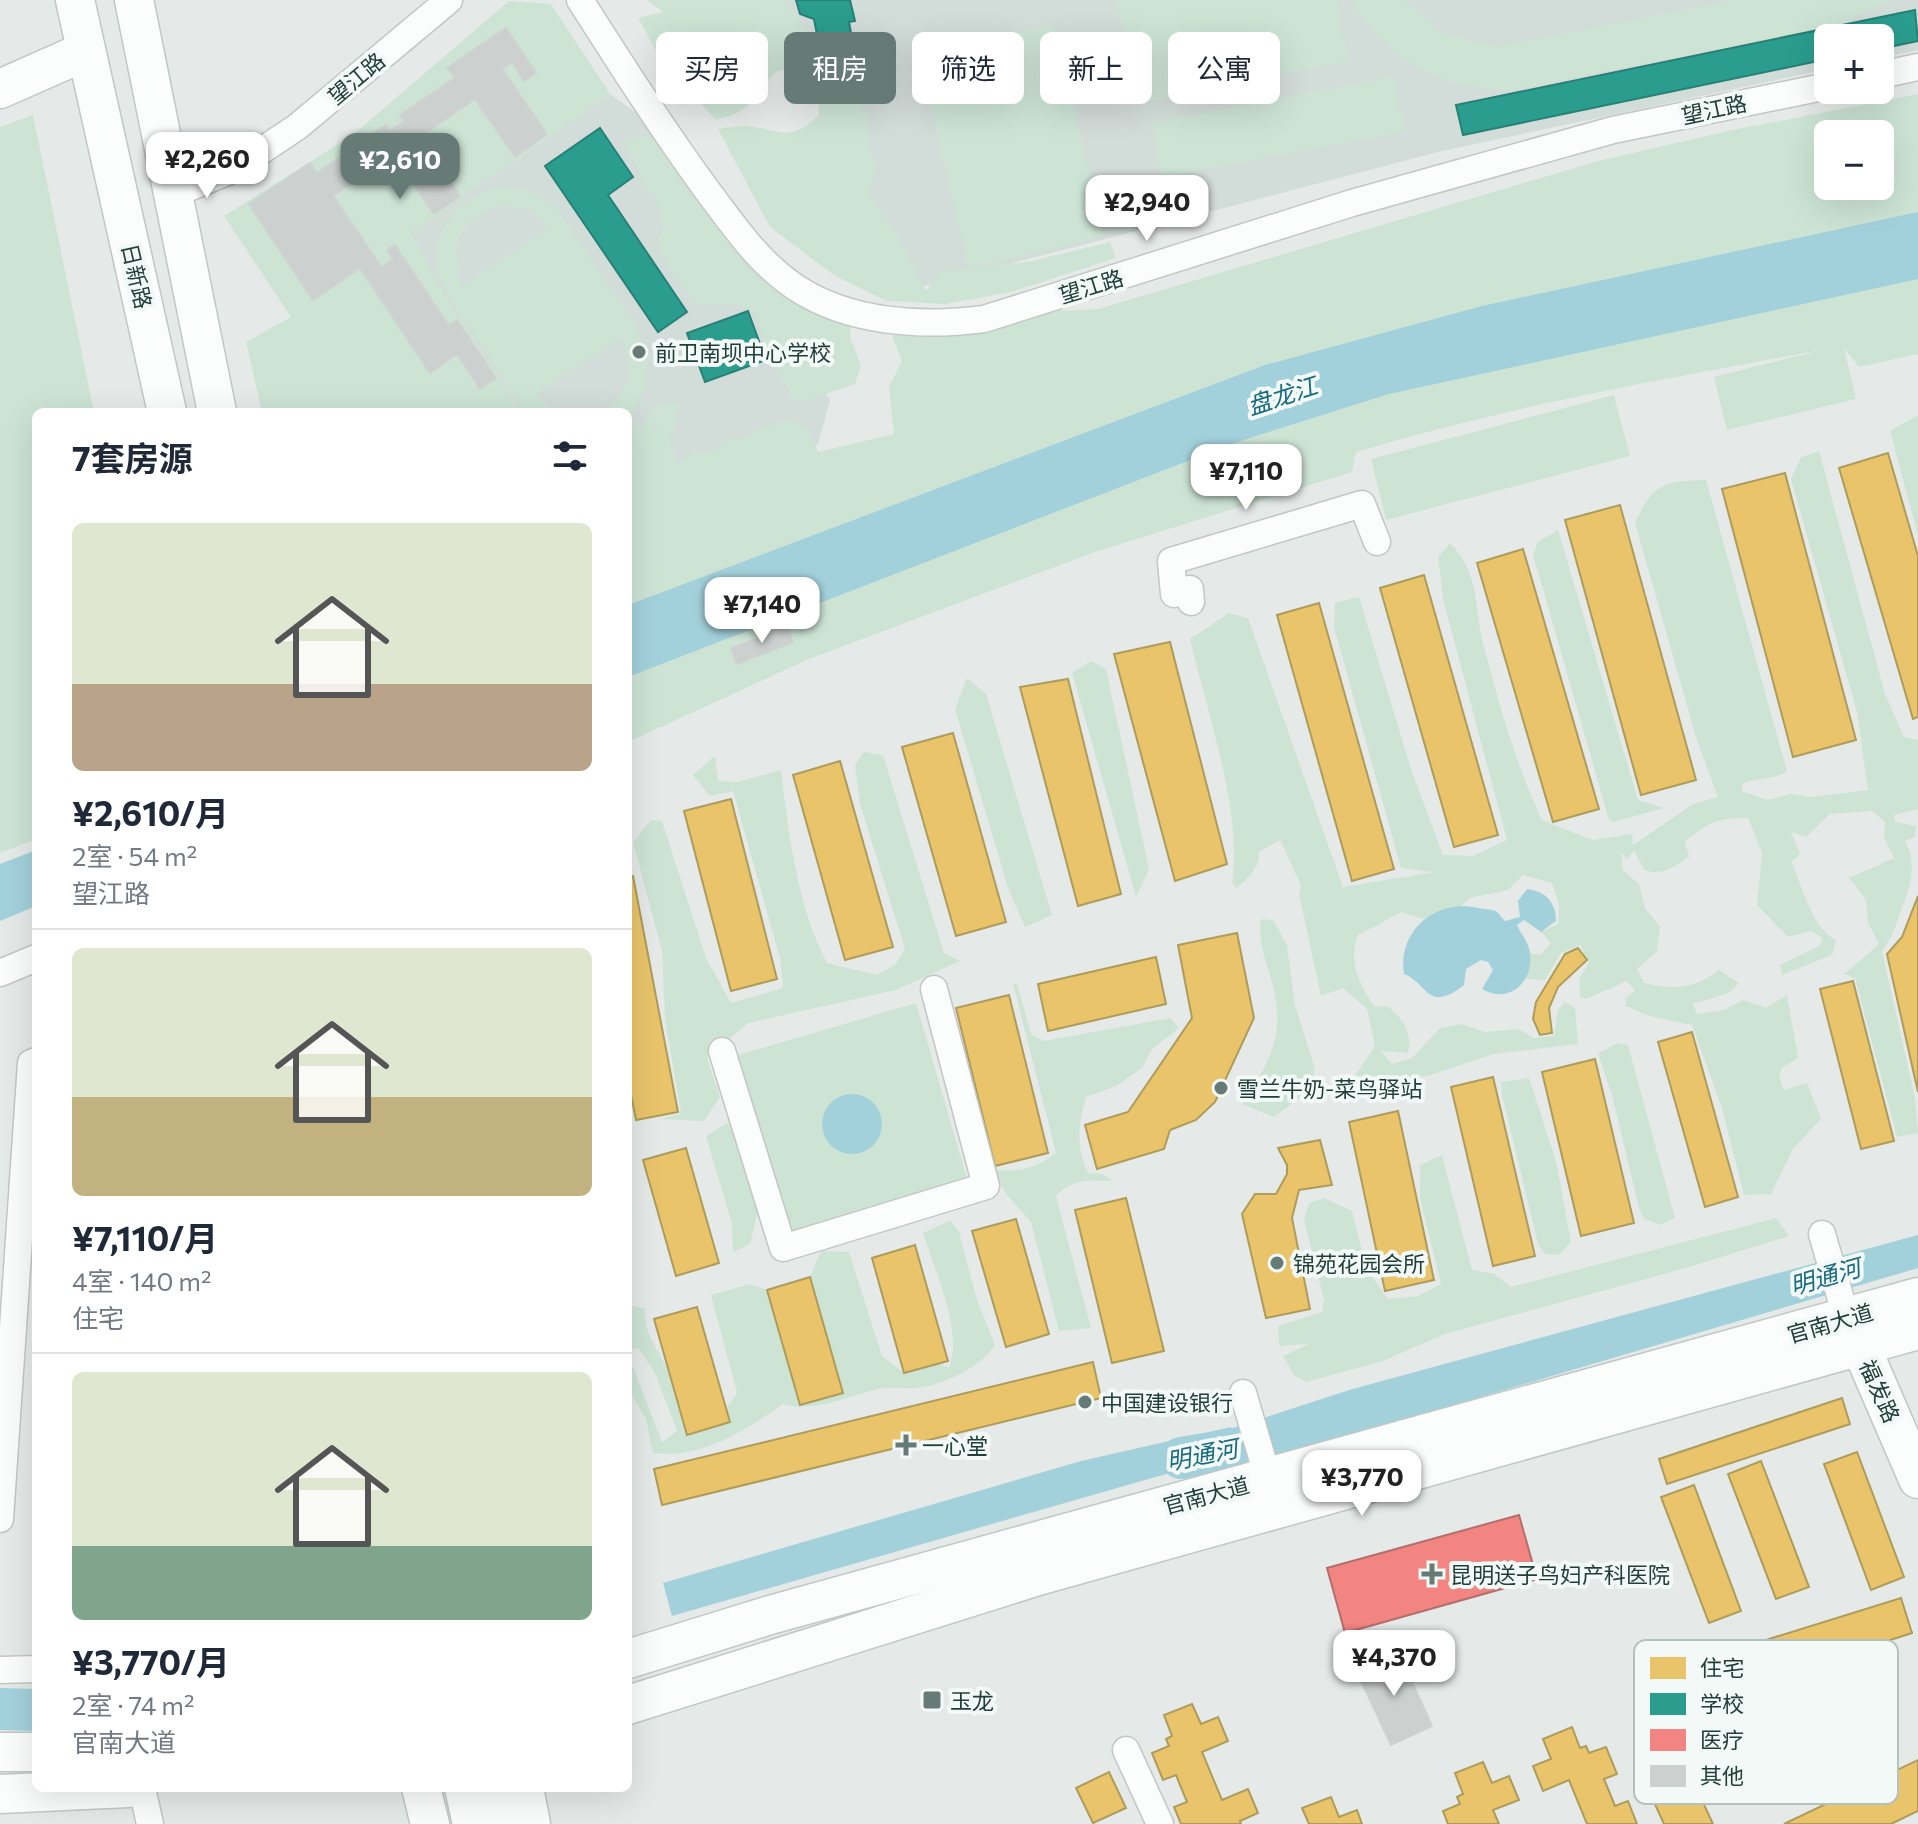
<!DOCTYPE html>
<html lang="zh">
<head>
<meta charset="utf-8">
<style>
	body { margin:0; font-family:Commissioner,"Noto Sans SC",sans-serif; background:#f6f6f7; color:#1f2937; height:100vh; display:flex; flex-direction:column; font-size:30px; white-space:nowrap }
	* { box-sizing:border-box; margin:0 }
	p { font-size:26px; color:#747a83 }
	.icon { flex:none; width:44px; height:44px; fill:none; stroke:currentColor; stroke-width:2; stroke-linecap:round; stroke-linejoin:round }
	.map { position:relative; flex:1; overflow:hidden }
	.sheet { position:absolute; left:32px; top:408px; width:600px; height:1384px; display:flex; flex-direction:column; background:#fff; border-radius:12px; box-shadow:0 8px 32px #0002 }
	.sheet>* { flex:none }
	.banner { position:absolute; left:656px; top:32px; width:760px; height:72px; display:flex; gap:16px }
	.fabs { position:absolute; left:1814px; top:24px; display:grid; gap:16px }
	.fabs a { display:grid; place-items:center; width:80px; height:80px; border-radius:12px; background:#fff; box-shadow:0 8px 32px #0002; font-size:40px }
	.price { position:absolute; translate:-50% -68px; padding:0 18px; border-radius:16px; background:#fff; color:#222; font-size:26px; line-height:52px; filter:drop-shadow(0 2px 4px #0008) }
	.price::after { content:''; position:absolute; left:50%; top:48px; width:24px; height:18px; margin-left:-12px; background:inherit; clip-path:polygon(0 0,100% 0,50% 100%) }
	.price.on { background:#667b76; color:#fff }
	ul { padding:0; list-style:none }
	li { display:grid; align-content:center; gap:16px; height:424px; padding:0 40px }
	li+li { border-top:2px solid #e0e1e3 }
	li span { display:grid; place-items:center; height:248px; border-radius:12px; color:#555 }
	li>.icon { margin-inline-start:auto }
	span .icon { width:144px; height:144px; fill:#fffc; stroke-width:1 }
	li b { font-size:34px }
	h2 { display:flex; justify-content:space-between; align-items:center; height:96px; padding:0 40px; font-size:34px }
	.chip { padding:0 28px; border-radius:12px; background:#fff; box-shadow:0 8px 32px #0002; font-size:28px; line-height:72px }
	.chip.on { background:#667b76; color:#fff }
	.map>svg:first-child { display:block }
	.built { fill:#d2dcd8 }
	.green { fill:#cde4d5; fill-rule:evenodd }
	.water { fill:#a3d1db }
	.homes { fill:#e9c46a; stroke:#ad9c5b; stroke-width:2 }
	.schools { fill:#2a9d8f; stroke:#278175; stroke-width:2 }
	.health { fill:#f28482; stroke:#b36f6c; stroke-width:2 }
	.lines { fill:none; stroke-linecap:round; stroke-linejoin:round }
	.river { stroke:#a3d1db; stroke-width:42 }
	.building { fill:#ccd1cf; stroke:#cdd3d1; stroke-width:2 }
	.street-casing { stroke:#c2c7c5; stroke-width:29 }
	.secondary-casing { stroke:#c0c8c5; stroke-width:41 }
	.street { stroke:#fbfcfc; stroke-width:26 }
	.secondary { stroke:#fbfcfc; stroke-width:38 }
	.poi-dot { fill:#667b76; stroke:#f3f9f6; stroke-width:3 }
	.labels { text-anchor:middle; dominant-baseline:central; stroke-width:8; stroke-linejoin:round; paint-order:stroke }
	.street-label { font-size:22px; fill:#213f38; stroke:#f3f9f6 }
	.poi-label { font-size:22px; fill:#213f38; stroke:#f3f9f6; text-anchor:start }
	.water-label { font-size:24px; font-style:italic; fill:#176a7f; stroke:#f3f9f6 }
	.key { fill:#f3f9f6; stroke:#b4c1bd; stroke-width:2 }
	.key-label { font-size:22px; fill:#213f38 }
</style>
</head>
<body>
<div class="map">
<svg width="1918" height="1824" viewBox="0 0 1918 1824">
	<rect width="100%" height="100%" fill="#e5eae8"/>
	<!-- built -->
	<g class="built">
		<polygon points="775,0 1918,0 1918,50 1880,58 1880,38 1828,38 1828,69 1442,151 906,291 878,235 855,142"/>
		<polygon points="610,94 642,117 830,400 818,444 628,529 628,412 521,412 450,304 410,233"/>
	</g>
	<!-- green -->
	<g class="green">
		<path d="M647 0H784L827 58 852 74 867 120 868 146 876 168 868 195 899 238 926 291 939 272 1027 262 1110 242 1116 258 1011 292 945 304 887 301 835 276 770 227 718 129C726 128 736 126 744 126 780 128 787 145 819 115L818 91C768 41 773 91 740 111 734 116 723 117 716 120L662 62 638 18 663 12Z"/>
		<polygon points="1117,0 1336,0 1348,61 1137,103"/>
		<path d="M1350 0H1403L1444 33 1483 45 1503 46 1735 0H1889L1850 20 1826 27 1510 90C1441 89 1387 59 1350 0Z"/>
		<polygon points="509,1 551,4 610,94 411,233 450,304 521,412 262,412 246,342 291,317 224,216 354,134"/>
		<polygon points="1055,24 1104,236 969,268 919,56"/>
		<polygon points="1393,77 1404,132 1161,177 1151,123"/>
		<path d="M1918 94V354L1859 367 1844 348 1856 399 1727 430 1714 377 1821 350C1665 379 1509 406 1356 452L1352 472 1095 552 809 659 628 742V430L643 423 650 409 676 402 680 405 670 438 676 464 694 453 713 452 728 440 746 438 763 427 790 420 809 431 818 452 894 434 889 387 902 361 892 336 937 318 1098 309 1598 161 1728 131ZM1828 134H1880V186H1828Z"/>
		<polygon points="33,115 94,412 36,412 36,839 0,853 0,127"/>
		<path d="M643 136 661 139 747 254 853 303 850 337 861 365 855 384 805 401 792 399 789 388 770 362 755 311 737 305H699C681 285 664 267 657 241L664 229 656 197 641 182C641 168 629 156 626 142Z"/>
		<path d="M497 187 528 190 555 206 637 327C652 359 651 388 628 416V412H601C630 396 635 366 621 338L536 394 555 412H526C509 391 496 367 481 345 468 325 450 304 441 281 425 237 456 198 497 187ZM503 205 530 211 549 228 464 285C445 248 463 213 503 205Z"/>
		<polygon points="1614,395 1630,456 1386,520 1371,459"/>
		<polygon points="1918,415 1918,536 1890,431"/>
		<path d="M1819 451 1885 694 1904 737 1918 740V809L1894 815 1895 822 1916 826 1915 837 1905 841C1918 865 1910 886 1901 911 1895 927 1893 937 1882 951L1915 1098 1918 1133 1897 1137 1855 978 1844 974 1879 944 1868 923 1866 900 1849 878 1894 858 1884 837 1885 822 1872 811 1830 814 1806 837 1791 832 1800 854 1791 862C1803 886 1811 928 1836 940L1832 955 1782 975 1780 965 1819 946 1823 938 1811 931 1788 937 1757 905 1762 853 1748 818C1718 818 1710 822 1685 841L1689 857C1675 867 1660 876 1644 870L1634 850 1627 859 1621 852 1623 870 1639 884 1645 908 1660 927 1657 951 1637 969 1644 983C1674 990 1694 989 1719 970L1739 983 1729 993 1693 1004 1697 1014 1724 1010 1743 1000 1766 1008 1787 995 1798 1058 1782 1068 1779 1077 1784 1090 1807 1083 1821 1119 1793 1149 1771 1194 1744 1195 1722 1108 1692 1025 1649 1016 1626 1006 1625 998 1635 991 1627 981 1586 999 1580 997 1579 979 1589 963 1580 945 1561 953 1545 980 1526 979 1530 953 1540 955 1551 943 1541 932 1558 924 1559 904 1552 883 1523 875 1508 890 1470 898 1460 907 1422 919 1402 912 1358 935C1348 961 1359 985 1375 1007L1387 1006C1403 1018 1413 1033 1408 1053L1381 1051 1392 1064 1412 1058 1440 1028 1462 1024 1485 1032 1519 1029 1534 1038 1554 1036 1558 1010 1565 1002 1575 1008 1578 1044 1494 1054 1431 1075 1351 1090 1354 1077 1375 1046 1367 1009 1343 988 1321 996 1299 894 1301 885 1280 840 1259 852C1260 868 1248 878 1237 888L1232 883C1243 812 1206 709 1190 639L1229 613 1248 618 1343 887 1434 872 1401 868 1334 627 1335 603 1359 597 1411 769 1443 855 1473 856 1507 840 1443 599 1438 557 1450 543C1481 573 1474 612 1485 651 1500 708 1517 767 1542 820L1592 840 1632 834 1633 845 1693 804 1718 797 1697 741 1635 523C1653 483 1664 481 1706 480L1787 771C1772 781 1758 777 1742 784V791L1767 800 1791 794 1809 797 1868 790 1857 712 1791 479 1801 457Z"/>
		<polygon points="1558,530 1638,800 1664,808 1614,822 1609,820 1533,554 1538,542"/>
		<polygon points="1091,661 1106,669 1149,869 1136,897 1072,673"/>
		<polygon points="967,678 986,694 1052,915 1025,927 1008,888 955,709"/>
		<path d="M864 752 883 755 944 953 960 961 896 990 748 1023 707 1058 720 1097 704 1121 662 1119 648 1122 681 1114 665 1019 662 951 633 842 651 820 662 821 706 958 731 1003 783 988 780 958 733 791 710 796 693 775 715 756 718 781 737 782 781 770C789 835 797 905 827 963L877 975 895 965 905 949 860 804 855 765Z"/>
		<path d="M1261 919 1273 920 1287 945 1295 1005 1315 1069 1309 1091 1274 1117 1242 1104C1271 1059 1287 1034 1271 979 1265 958 1258 941 1261 919Z"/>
		<path d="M1013 983 1017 984 1031 1034 1044 1041 1170 1018 1179 1028 1152 1049 1142 1068 1116 1086 1086 1097C1078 1125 1076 1146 1088 1173L1102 1174 1113 1181C1090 1180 1072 1178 1056 1196L1091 1328 1059 1331 1031 1222 1007 1195 988 1165C1008 1178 1038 1167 1056 1153Z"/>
		<polygon points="916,1003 970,1189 785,1243 731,1057"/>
		<polygon points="1618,1043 1628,1045 1675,1218 1660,1225 1644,1219 1639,1208 1613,1099 1598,1053"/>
		<polygon points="1529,1078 1556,1161 1571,1242 1559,1255 1545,1254 1538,1244 1502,1095 1501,1082"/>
		<polygon points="732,1120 760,1202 750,1244 733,1252 732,1224 706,1136"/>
		<polygon points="1442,1155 1472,1270 1494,1274 1511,1287 1776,1218 1789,1236 1686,1268 1445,1334 1383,1361 1306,1382 1294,1375 1283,1356 1309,1344 1279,1346 1278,1326 1322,1312 1324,1300 1304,1220 1309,1203 1324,1198 1352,1211 1367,1270 1388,1299 1418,1296 1441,1284 1420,1198 1420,1165"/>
		<path d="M950 1220 959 1232 977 1300 995 1345C982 1367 941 1386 916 1388 904 1389 891 1386 879 1389 848 1396 814 1413 783 1404 744 1431 702 1459 653 1453L646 1419 628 1388V1370L633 1367 662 1442 677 1431 655 1373 638 1348 628 1350V1305L645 1309C644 1338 659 1348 669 1373 677 1392 681 1414 687 1434L730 1422 726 1409 737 1393 711 1295 750 1284 767 1290 800 1405 843 1393 810 1277 821 1251 849 1252 882 1356 904 1373 938 1364 949 1367C964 1334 934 1268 923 1233Z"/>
	</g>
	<!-- water -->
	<g class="water">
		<polygon points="1918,212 1918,279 1389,394 1237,442 628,677 628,605 1265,365 1482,306"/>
		<polygon points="36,850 36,906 0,921 0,864"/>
		<path d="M1527 889C1546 891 1556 903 1556 921L1541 932 1524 920 1517 925C1521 934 1529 943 1530 953 1534 982 1509 1005 1482 989L1493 970 1488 962 1481 960 1466 969 1464 985C1427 1014 1428 983 1404 974 1397 932 1435 898 1478 908 1483 909 1493 909 1497 912 1500 914 1502 919 1505 921L1520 917 1518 901Z"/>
		<circle cx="852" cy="1124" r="30"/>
		<polygon points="1918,1235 1918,1268 1311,1447 1301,1410 1360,1387"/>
		<polygon points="1231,1427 1241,1464 1166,1474 672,1616 663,1583 1081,1461"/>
	</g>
	<!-- homes -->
	<g class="homes">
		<polygon points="1888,453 1918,556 1918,717 1913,719 1839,468"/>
		<polygon points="1785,473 1856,740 1793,757 1722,489"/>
		<polygon points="1620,505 1696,780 1641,795 1565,520"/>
		<polygon points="1523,549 1599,809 1553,822 1477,563"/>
		<polygon points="1424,575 1498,835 1454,847 1380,588"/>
		<polygon points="1319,603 1394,869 1352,881 1277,615"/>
		<polygon points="1170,642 1227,864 1175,881 1114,654"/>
		<polygon points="1068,679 1121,894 1078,906 1020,687"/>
		<polygon points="953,733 1006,922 956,936 902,747"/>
		<polygon points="840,761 893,947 845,960 793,775"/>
		<polygon points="731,799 777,979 731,991 684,811"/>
		<polygon points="633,876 678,1112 636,1120 628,1080 628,877"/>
		<polygon points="1918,896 1918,1092 1887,954 1902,937"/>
		<polygon points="1237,933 1254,1018 1215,1102 1196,1120 1170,1130 1164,1149 1097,1169 1085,1125 1128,1112 1192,1018 1178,945"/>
		<polygon points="1578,948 1587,960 1558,987 1549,1008 1552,1033 1540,1035 1533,1019 1536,1002 1565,954"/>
		<polygon points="1156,957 1166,1004 1048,1031 1038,984"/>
		<polygon points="1853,981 1894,1141 1861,1149 1820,989"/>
		<polygon points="1009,995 1048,1153 995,1166 956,1008"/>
		<polygon points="1692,1032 1738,1197 1705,1207 1658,1042"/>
		<polygon points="1595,1059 1634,1223 1581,1236 1542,1072"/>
		<polygon points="1493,1077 1535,1256 1493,1266 1451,1087"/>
		<polygon points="1398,1111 1434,1280 1385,1291 1349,1122"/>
		<polygon points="1320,1140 1332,1185 1299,1190 1292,1218 1310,1309 1266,1318 1242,1214 1255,1194 1276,1194 1287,1174 1287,1165 1278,1148"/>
		<polygon points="686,1148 719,1263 676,1276 643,1160"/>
		<polygon points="1126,1198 1164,1351 1112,1363 1075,1210"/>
		<polygon points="1016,1219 1049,1334 1006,1347 972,1231"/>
		<polygon points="915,1245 948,1361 904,1373 872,1258"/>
		<polygon points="810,1277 843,1393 800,1405 767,1290"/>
		<polygon points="697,1307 730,1422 687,1435 654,1319"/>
		<polygon points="1093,1362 1101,1398 662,1505 654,1469"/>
		<polygon points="1842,1398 1850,1424 1667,1484 1659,1459"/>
		<polygon points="1857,1452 1904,1577 1871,1590 1824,1464"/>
		<polygon points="1761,1461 1809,1587 1776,1599 1728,1474"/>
		<polygon points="1694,1485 1741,1611 1709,1623 1661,1497"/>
		<polygon points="1901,1598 1912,1633 1761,1681 1750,1645"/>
		<polygon points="1192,1704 1201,1724 1218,1717 1228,1741 1202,1752 1222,1800 1248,1789 1258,1813 1240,1821 1241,1824 1181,1824 1174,1807 1187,1802 1176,1775 1163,1780 1152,1753 1169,1746 1166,1739 1172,1736 1164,1715"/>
		<polygon points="1572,1727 1580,1748 1586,1746 1589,1753 1606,1747 1617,1774 1604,1779 1615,1806 1628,1801 1637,1824 1587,1824 1569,1780 1543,1791 1533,1766 1551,1759 1543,1739"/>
		<polygon points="1682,1757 1713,1824 1664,1824 1642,1776"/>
		<polygon points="1918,1760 1918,1811 1891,1824 1784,1824"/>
		<polygon points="1483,1762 1492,1783 1509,1776 1519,1800 1493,1810 1499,1824 1448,1824 1443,1811 1460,1804 1457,1797 1463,1794 1455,1773"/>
		<polygon points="1109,1772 1126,1808 1093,1823 1076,1788"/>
		<polygon points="1331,1797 1339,1817 1357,1810 1362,1824 1309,1824 1302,1808"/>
	</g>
	<!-- schools -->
	<g class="schools">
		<polygon points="796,0 850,0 855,21 849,22 854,50 821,55 814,19 800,14"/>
		<polygon points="1915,10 1918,41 1880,49 1880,38 1828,38 1828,59 1463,135 1456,105"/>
		<polygon points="600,128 633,177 608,195 687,312 658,332 545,166"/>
		<polygon points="748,311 766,360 705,382 687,333"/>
	</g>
	<!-- health -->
	<polygon class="health" points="1519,1515 1537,1579 1345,1633 1327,1568"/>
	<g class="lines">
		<!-- river -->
		<g class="river">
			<polyline points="1181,1458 1236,1449 1359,1409"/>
			<polyline points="0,1709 36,1710"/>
		</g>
	</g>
	<!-- building -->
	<g class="building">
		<polygon points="506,28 536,73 524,81 512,62 502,69 547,134 515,157 475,99 420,137 460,196 434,214 394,155 333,196 382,268 393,259 387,250 395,245 449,326 457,320 496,378 480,389 457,354 430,373 360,268 313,300 249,204 310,163 317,173 386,125 390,131 404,121 400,115 455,78 447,68"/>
		<polygon points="787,627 793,642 737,664 731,648"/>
		<polygon points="1398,1651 1432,1726 1391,1745 1356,1670"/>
	</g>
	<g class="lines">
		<defs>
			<g id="street">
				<path d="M580 0C622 66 663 130 709 193 735 227 758 262 795 287 849 323 922 327 984 319L1352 203 1613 130 1828 86"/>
				<polyline points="1880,75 1918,67"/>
				<polyline points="174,194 234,169 297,127 449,0"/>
				<polyline points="1191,602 1190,589 1174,594 1171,561 1362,504 1377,542"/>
				<polyline points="0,973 36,958"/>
				<polyline points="722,1051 783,1248 986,1186 934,989"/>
				<polyline points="1822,1234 1847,1320"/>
				<polyline points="1243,1393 1268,1478"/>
				<polyline points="0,1519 31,1063 36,1061"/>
				<polyline points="0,1670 36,1669"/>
				<polyline points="1126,1750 1160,1824"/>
				<polyline points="142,1788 150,1824"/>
			</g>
			<g id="secondary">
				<polyline points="75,0 167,412"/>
				<polyline points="134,0 217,412"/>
				<polyline points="0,89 86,51"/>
				<polyline points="1861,1347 1918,1479"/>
				<polyline points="628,1659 770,1615 1918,1297"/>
				<polyline points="628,1705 1038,1576 1918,1330"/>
				<polyline points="0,1752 36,1752"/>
				<polyline points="421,1788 430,1824"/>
				<polyline points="464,1788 472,1824"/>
				<polyline points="494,1788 502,1824"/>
				<polyline points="524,1788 531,1824"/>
				<polyline points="0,1794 128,1788"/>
			</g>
		</defs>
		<!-- street casing -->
		<use href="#street" class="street-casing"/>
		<!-- secondary casing -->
		<use href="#secondary" class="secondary-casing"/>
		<!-- street -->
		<use href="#street" class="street"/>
		<!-- secondary -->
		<use href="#secondary" class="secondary"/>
	</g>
	<!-- markers -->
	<g class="poi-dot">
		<circle cx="639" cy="352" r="8"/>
		<circle cx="1221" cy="1088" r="8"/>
		<circle cx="1277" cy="1263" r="8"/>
		<circle cx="1085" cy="1402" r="8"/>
		<path d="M902 1433h8v8h8v8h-8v8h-8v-8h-8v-8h8z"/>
		<path d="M1428 1562h8v8h8v8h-8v8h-8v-8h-8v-8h8z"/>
		<rect x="922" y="1690" width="20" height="20" rx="4"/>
	</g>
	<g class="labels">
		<!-- street labels -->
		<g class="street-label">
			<text transform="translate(356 78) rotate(-40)">望江路</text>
			<text transform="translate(1714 109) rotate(-12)">望江路</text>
			<text transform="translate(137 276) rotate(77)">日新路</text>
			<text transform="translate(1091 286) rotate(-17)">望江路</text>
			<text transform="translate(1830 1323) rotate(-16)">官南大道</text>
			<text transform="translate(1880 1391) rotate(66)">福发路</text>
			<text transform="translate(1206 1495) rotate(-15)">官南大道</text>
		</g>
		<!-- poi labels -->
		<g class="poi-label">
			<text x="655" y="352">前卫南坝中心学校</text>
			<text x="1237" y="1088">雪兰牛奶-菜鸟驿站</text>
			<text x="1293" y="1263">锦苑花园会所</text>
			<text x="1101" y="1402">中国建设银行</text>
			<text x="922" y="1445">一心堂</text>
			<text x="1450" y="1574">昆明送子鸟妇产科医院</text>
			<text x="950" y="1700">玉龙</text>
		</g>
		<!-- water labels -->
		<g class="water-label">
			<text transform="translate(1282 395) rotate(-18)">盘龙江</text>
			<text transform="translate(1825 1276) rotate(-16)">明通河</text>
			<text transform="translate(1202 1454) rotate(-11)">明通河</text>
		</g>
	</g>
	<!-- legend -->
	<rect x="1634" y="1640" width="264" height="164" rx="12" class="key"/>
	<rect x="1650" y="1657" width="36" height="22" fill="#e9c46a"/>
	<rect x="1650" y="1693" width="36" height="22" fill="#2a9d8f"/>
	<rect x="1650" y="1729" width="36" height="22" fill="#f28482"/>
	<rect x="1650" y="1765" width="36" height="22" fill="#ccd1cf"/>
	<g class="key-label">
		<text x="1700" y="1676">住宅</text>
		<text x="1700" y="1712">学校</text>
		<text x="1700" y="1748">医疗</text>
		<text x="1700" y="1784">其他</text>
	</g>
</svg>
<div class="fabs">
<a>+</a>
<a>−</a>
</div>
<b class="price" style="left:207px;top:200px">¥2,260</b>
<b class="price on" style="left:400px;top:201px">¥2,610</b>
<b class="price" style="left:1147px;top:243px">¥2,940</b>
<b class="price" style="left:1246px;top:512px">¥7,110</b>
<b class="price" style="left:762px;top:645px">¥7,140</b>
<b class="price" style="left:1362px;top:1518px">¥3,770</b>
<b class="price" style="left:1394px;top:1698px">¥4,370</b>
<div class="banner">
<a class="chip">买房</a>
<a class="chip on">租房</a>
<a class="chip">筛选</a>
<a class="chip">新上</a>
<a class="chip">公寓</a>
</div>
<section class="sheet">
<h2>7套房源<svg class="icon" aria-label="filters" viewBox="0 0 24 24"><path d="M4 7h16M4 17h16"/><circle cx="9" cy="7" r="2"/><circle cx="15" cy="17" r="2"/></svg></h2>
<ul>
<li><span style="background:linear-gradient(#dfe7d0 65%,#b9a48a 0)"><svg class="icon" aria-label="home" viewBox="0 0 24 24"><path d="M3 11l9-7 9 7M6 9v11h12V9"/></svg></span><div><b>¥2,610/月</b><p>2室 · 54 m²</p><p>望江路</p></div></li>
<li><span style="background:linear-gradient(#dfe7d0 60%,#c2b280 0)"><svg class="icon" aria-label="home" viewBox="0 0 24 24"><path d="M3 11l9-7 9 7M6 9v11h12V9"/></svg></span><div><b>¥7,110/月</b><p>4室 · 140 m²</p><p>住宅</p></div></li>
<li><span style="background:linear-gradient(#dfe7d0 70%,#7fa58c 0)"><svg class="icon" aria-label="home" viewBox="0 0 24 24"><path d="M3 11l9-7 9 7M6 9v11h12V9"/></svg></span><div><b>¥3,770/月</b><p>2室 · 74 m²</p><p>官南大道</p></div></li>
</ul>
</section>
</div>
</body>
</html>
